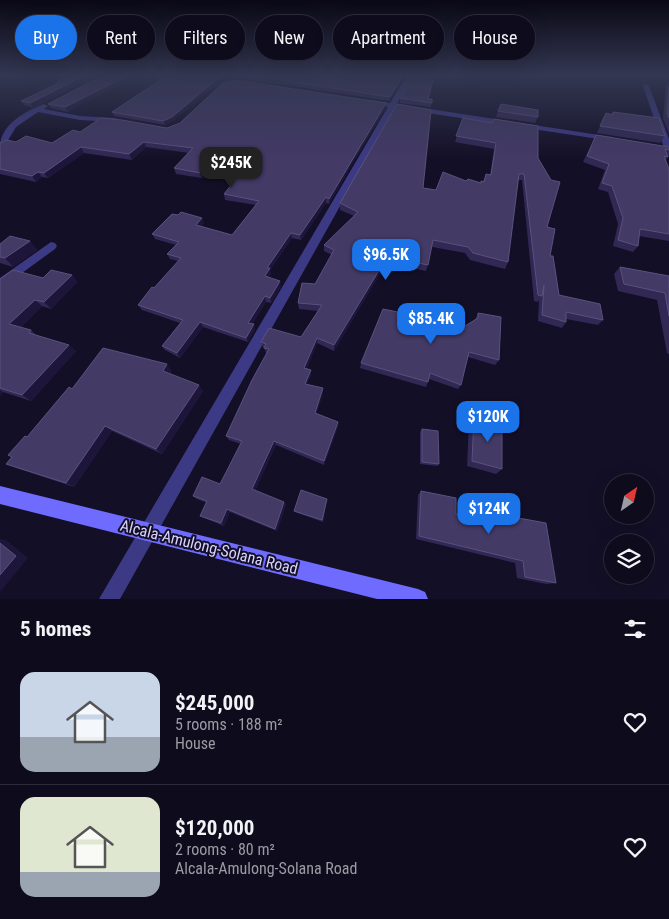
<!DOCTYPE html>
<html lang="en">
<head>
<meta charset="utf-8">
<style>
	body { margin:0; font-family:"Roboto Condensed",sans-serif; background:#171425; color:#f1f3f6; height:100vh; display:flex; flex-direction:column; font-size:19px; white-space:nowrap }
	* { box-sizing:border-box; margin:0 }
	p { font-size:16px; color:#9b9ba3 }
	.icon { flex:none; width:28px; height:28px; fill:none; stroke:currentColor; stroke-width:2; stroke-linecap:round; stroke-linejoin:round }
	.map { position:relative; height:599px; overflow:hidden }
	.sheet { display:flex; flex-direction:column; background:#0e0b1c; flex:1 }
	.sheet>* { flex:none }
	.hud { position:absolute; left:15px; top:15px; width:640px; height:45px; display:flex; gap:10px }
	.needle { width:32px; rotate:34deg }
	.fabs { position:absolute; left:604px; top:474px; display:grid; gap:10px }
	.fabs a { display:grid; place-items:center; width:50px; height:50px; border-radius:50%; background:#0e0b1c; box-shadow:0 5px 20px #0002,0 0 0 1px #2e2b3b; font-size:25px }
	.price { position:absolute; translate:-50% -42px; padding:0 11px; border-radius:10px; background:#1a73e8; color:#fff; font-size:16px; line-height:32px; filter:drop-shadow(0 1px 2px #0008) }
	.price::after { content:''; position:absolute; left:50%; top:30px; width:15px; height:11px; margin-left:-8px; background:inherit; clip-path:polygon(0 0,100% 0,50% 100%) }
	.price.on { background:#222; color:#fff }
	ul { padding:0; list-style:none }
	li { display:flex; align-items:center; gap:15px; height:125px; padding:0 20px }
	li+li { border-top:1px solid #2e2b3b }
	li span { display:grid; place-items:center; flex:none; width:140px; height:100px; border-radius:15px; color:#555 }
	li>.icon { margin-inline-start:auto }
	span .icon { width:60px; height:60px; fill:#fffc; stroke-width:1 }
	li b { font-size:21px }
	h2 { display:flex; justify-content:space-between; align-items:center; height:60px; padding:0 20px; font-size:21px }
	.pill { padding:0 18px; border-radius:22px; background:#0e0b1c; box-shadow:0 5px 20px #0002,0 0 0 1px #2e2b3b; font-size:18px; line-height:45px }
	.pill.on { background:#1a73e8; color:#fff }
	.map>svg:first-child { display:block }
	.lines { fill:none; stroke-linecap:round; stroke-linejoin:round }
	.street { fill:#3d3a85; fill-rule:evenodd }
	.secondary { fill:#6f6bff; fill-rule:evenodd }
	.wall { fill:#312854 }
	.shaded-wall { fill:#1d163a }
	.building { fill:#433a66; stroke:#5a527e }
	.labels { text-anchor:middle; dominant-baseline:central; stroke-width:4; stroke-linejoin:round; paint-order:stroke }
	.near-street-label { font-size:16px; fill:#d9d4ff; stroke:#130f26 }
</style>
</head>
<body>
<div class="map">
<svg width="669" height="599" viewBox="0 0 669 599">
	<rect width="100%" height="100%" fill="#130f26"/>
	<g class="lines">
		<!-- street -->
		<g class="street">
			<polygon points="407,75 413,75 397,104 612,137 616,139 612,141 395,108 120,599 99,599 388,107 366,102 370,100 390,103"/>
			<polygon points="646,84 649,86 669,139 669,150 664,148 643,86"/>
			<path d="M44 104 48 106 44 109 80 116 115 118 119 120 115 122 80 120 38 112 16 127 7 142 0 147C0 125 25 111 44 104Z"/>
			<polygon points="51,242 55,243 57,246 55,249 0,289 0,278"/>
		</g>
		<!-- secondary -->
		<polygon class="secondary" points="0,486 418,589 425,592 428,599 377,599 0,504"/>
	</g>
	<!-- wall -->
	<g class="wall">
		<polygon points="62,75 96,75 33,108 24,105 21,101 58,84 57,82 59,82 58,80 63,78"/>
		<polygon points="104,75 68,112 51,108 48,104"/>
		<polygon points="168,75 405,75 389,101 236,77 219,82 173,121 165,125 114,116 112,112"/>
		<polygon points="413,75 439,75 433,81 428,99 432,99 431,107 400,103 400,98"/>
		<polygon points="669,80 669,134 663,118 666,84"/>
		<polygon points="386,103 385,108 329,204 326,203 301,240 292,238 270,270 271,274 269,277 281,286 271,303 266,302 252,324 255,329 248,342 203,327 180,358 165,350 162,346 180,323 142,310 138,305 178,261 170,259 167,254 176,245 155,239 152,234 204,223 201,226 232,235 256,205 225,200 224,194 245,168 216,162 202,178 176,174 174,168 189,153 146,147 132,160 84,153 48,178 42,177 36,182 0,174 0,143 16,142 52,143 80,132 167,128"/>
		<polygon points="498,111 538,117 535,123 496,117"/>
		<polygon points="613,112 665,136 660,143 597,133 606,113 611,114"/>
		<polygon points="463,118 538,158 547,227 550,256 559,295 603,320 598,325 566,319 566,322 562,328 538,321 539,299 538,302 534,301 522,180 518,180 508,262 505,269 470,260 465,253 432,247 426,271 402,266 405,256 394,250 334,351 317,343 307,368 311,375 307,384 323,388 323,393 316,414 338,426 324,465 276,445 255,491 286,504 277,531 230,512 224,526 204,518 200,516 207,503 197,499 193,496 220,484 241,444 229,440 226,436 267,354 266,353 264,348 263,348 261,342 301,337 318,311 299,309 298,303 315,284 332,255 324,251 324,245 354,216 340,210 340,203 423,188 436,190 466,181 481,183 483,181 486,174 490,175 494,149 455,142"/>
		<polygon points="596,135 669,147 669,157 668,156 666,160 669,169 669,241 639,236 638,246 633,252 613,246 618,224 608,192 598,189 605,170 583,162"/>
		<polygon points="30,241 37,250 13,267 0,263 0,244"/>
		<polygon points="620,267 669,276 669,354 667,353 657,300 618,291 614,274"/>
		<polygon points="72,275 77,282 51,309 42,306 21,327 31,330 36,335 76,351 31,401 3,392 0,396 0,279 43,278"/>
		<polygon points="478,313 499,360 495,365 468,357 461,385 458,389 429,379 426,387 360,368 361,363 465,326 475,320"/>
		<polygon points="171,370 170,374 203,391 162,454 112,431 74,487 16,468 6,464 27,437 72,389"/>
		<polygon points="474,417 502,469 496,474 467,466 469,423"/>
		<polygon points="422,429 439,464 437,466 420,464 420,432"/>
		<polygon points="421,491 456,514 486,520 486,516 491,513 556,583 546,584 517,578 515,563 416,539 418,495"/>
		<polygon points="327,499 323,522 295,512 294,511"/>
	</g>
	<!-- shaded-wall -->
	<g class="shaded-wall">
		<polygon points="86,75 96,75 33,108 30,103"/>
		<polygon points="129,75 138,75 68,112 65,107"/>
		<polygon points="226,75 235,75 236,77 219,82 173,121 165,125 163,121 218,78"/>
		<polygon points="403,75 405,75 389,101 390,97"/>
		<polygon points="436,75 439,75 433,81 427,103 434,77"/>
		<polygon points="386,103 385,108 329,204 329,199"/>
		<polygon points="144,142 146,147 132,160 129,154"/>
		<polygon points="81,147 84,153 48,178 44,173"/>
		<polygon points="215,156 216,162 202,178 200,173"/>
		<polygon points="38,172 42,177 36,182 32,176"/>
		<polygon points="326,197 326,203 301,240 300,235"/>
		<polygon points="202,218 204,223 198,230 196,225"/>
		<polygon points="291,233 292,238 270,270 271,274 266,282 265,276 267,268"/>
		<polygon points="30,241 37,250 13,267 5,258"/>
		<polygon points="395,244 394,250 334,351 334,345"/>
		<polygon points="72,275 77,282 51,309 44,302"/>
		<polygon points="280,281 281,286 271,303 270,298"/>
		<polygon points="265,296 266,302 250,328 248,323"/>
		<polygon points="35,300 42,306 17,331 9,324"/>
		<polygon points="200,322 203,327 180,358 177,353"/>
		<polygon points="254,324 255,329 248,342 246,338"/>
		<polygon points="317,338 317,343 305,373 304,368"/>
		<polygon points="69,345 76,351 31,401 22,395"/>
		<polygon points="167,364 171,370 168,377 163,371"/>
		<polygon points="311,370 311,375 305,389 305,384"/>
		<polygon points="199,385 203,391 162,454 156,449"/>
		<polygon points="323,388 323,393 315,418 315,413"/>
		<polygon points="0,390 3,392 0,396"/>
		<polygon points="338,422 338,426 324,465 324,461"/>
		<polygon points="105,426 112,431 74,487 66,483"/>
		<polygon points="274,441 276,445 254,493 252,489"/>
		<polygon points="284,502 286,504 277,531 275,529"/>
		<polygon points="227,509 230,512 224,526 221,523"/>
		<polygon points="0,539 6,540 28,558 0,592"/>
	</g>
	<!-- building -->
	<g class="building">
		<polygon points="68,75 86,75 30,103 21,101 59,83 57,82 60,81 58,80"/>
		<polygon points="104,75 129,75 65,107 48,104"/>
		<polygon points="168,75 226,75 218,78 172,117 163,121 112,112"/>
		<polygon points="250,75 403,75 390,97"/>
		<polygon points="413,75 436,75 434,77 428,99 432,99 432,103 400,98"/>
		<polygon points="235,80 386,103 329,199 326,197 300,235 291,233 267,268 270,268 265,276 280,281 270,298 265,296 248,323 254,324 246,338 200,322 177,353 162,346 183,320 138,305 152,287 154,288 181,258 167,254 179,242 152,234 172,214 178,215 181,212 202,218 196,225 232,235 259,201 224,194 249,163 215,156 200,173 174,168 193,148 144,142 129,154 81,147 44,173 38,172 32,176 0,169 0,143 7,140 16,142 26,136 52,143 73,130 80,132 101,118 122,120 167,128 180,123 224,82"/>
		<polygon points="669,87 669,118 667,113"/>
		<polygon points="397,104 431,110 423,188 436,190 443,172 466,181 468,179 481,183 481,181 484,182 486,174 491,175 496,143 456,136 463,118 492,123 494,119 538,126 538,158 551,180 560,182 547,227 555,229 550,256 553,256 559,295 600,304 603,320 566,312 566,322 542,315 544,285 542,296 538,295 524,174 519,174 508,262 473,253 468,247 433,240 428,265 403,260 407,250 395,244 334,345 317,338 304,368 311,370 305,384 323,388 315,413 338,422 324,461 274,441 252,489 284,502 275,529 227,509 221,523 200,516 207,501 193,496 202,477 220,484 242,441 226,436 252,380 269,349 264,348 266,344 261,342 269,328 301,337 322,305 298,303 302,283 315,284 334,250 324,245 358,212 340,203"/>
		<polygon points="501,104 538,110 538,117 498,111"/>
		<polygon points="613,112 659,118 665,136 600,126 606,113 613,115"/>
		<polygon points="596,135 669,147 669,150 665,149 668,157 664,156 669,169 669,234 640,229 638,246 618,240 623,218 612,186 602,183 609,164 587,156"/>
		<polygon points="10,236 30,241 5,258 0,257 0,244"/>
		<polygon points="620,267 669,276 669,316 665,293 624,284"/>
		<polygon points="13,270 43,278 51,270 72,275 44,302 35,300 9,324 31,330 29,333 69,345 22,395 0,388 0,279"/>
		<polygon points="383,309 465,326 478,318 478,313 501,317 499,360 469,352 461,385 430,373 428,382 361,363"/>
		<polygon points="103,348 167,364 163,371 199,385 156,449 105,426 66,483 6,464 12,457 8,455 25,436 27,437 69,387 72,389"/>
		<polygon points="474,417 502,424 502,469 472,461"/>
		<polygon points="422,429 438,431 439,464 422,462"/>
		<polygon points="301,490 327,499 322,520 294,511"/>
		<polygon points="421,491 456,498 456,514 492,521 491,513 546,523 556,583 525,577 523,561 419,536"/>
		<polygon points="0,543 16,556 0,575"/>
	</g>
	<!-- sky -->
	<linearGradient id="sky" x2="0" y2="1"><stop stop-color="#0a0815"/><stop offset="0.47" stop-color="#333752"/><stop offset="1" stop-color="#333752" stop-opacity="0"/></linearGradient>
	<rect width="669" height="159" fill="url(#sky)"/>
	<g class="labels">
		<!-- near-street labels -->
		<g class="near-street-label">
			<text transform="translate(209 547) rotate(14)">Alcala-Amulong-Solana Road</text>
		</g>
	</g>
</svg>
<div class="fabs">
<a><svg class="needle" viewBox="-14 -14 28 28"><path d="M0-13l5 13h-10z" fill="#e53935"/><path d="M0 13l5-13h-10z" fill="#9b9ba3"/></svg></a>
<a><svg class="icon" aria-label="layers" viewBox="0 0 24 24"><path d="M12 4l9 5-9 5-9-5zM3 14l9 5 9-5"/></svg></a>
</div>
<b class="price on" style="left:231px;top:189px">$245K</b>
<b class="price" style="left:386px;top:281px">$96.5K</b>
<b class="price" style="left:431px;top:345px">$85.4K</b>
<b class="price" style="left:488px;top:443px">$120K</b>
<b class="price" style="left:489px;top:535px">$124K</b>
<div class="hud">
<a class="pill on">Buy</a>
<a class="pill">Rent</a>
<a class="pill">Filters</a>
<a class="pill">New</a>
<a class="pill">Apartment</a>
<a class="pill">House</a>
</div>
</div>
<section class="sheet">
<h2>5 homes<svg class="icon" aria-label="filters" viewBox="0 0 24 24"><path d="M4 7h16M4 17h16"/><circle cx="9" cy="7" r="2"/><circle cx="15" cy="17" r="2"/></svg></h2>
<ul>
<li><span style="background:linear-gradient(#c9d6e8 65%,#9aa5b1 0)"><svg class="icon" aria-label="home" viewBox="0 0 24 24"><path d="M3 11l9-7 9 7M6 9v11h12V9"/></svg></span><div><b>$245,000</b><p>5 rooms · 188 m²</p><p>House</p></div><svg class="icon" aria-label="heart" viewBox="0 0 24 24"><path d="M12 20l-8-8c-3-5 5-10 8-4 3-6 11-1 8 4z"/></svg></li>
<li><span style="background:linear-gradient(#dfe7d0 75%,#9aa5b1 0)"><svg class="icon" aria-label="home" viewBox="0 0 24 24"><path d="M3 11l9-7 9 7M6 9v11h12V9"/></svg></span><div><b>$120,000</b><p>2 rooms · 80 m²</p><p>Alcala-Amulong-Solana Road</p></div><svg class="icon" aria-label="heart" viewBox="0 0 24 24"><path d="M12 20l-8-8c-3-5 5-10 8-4 3-6 11-1 8 4z"/></svg></li>
</ul>
</section>
</body>
</html>
